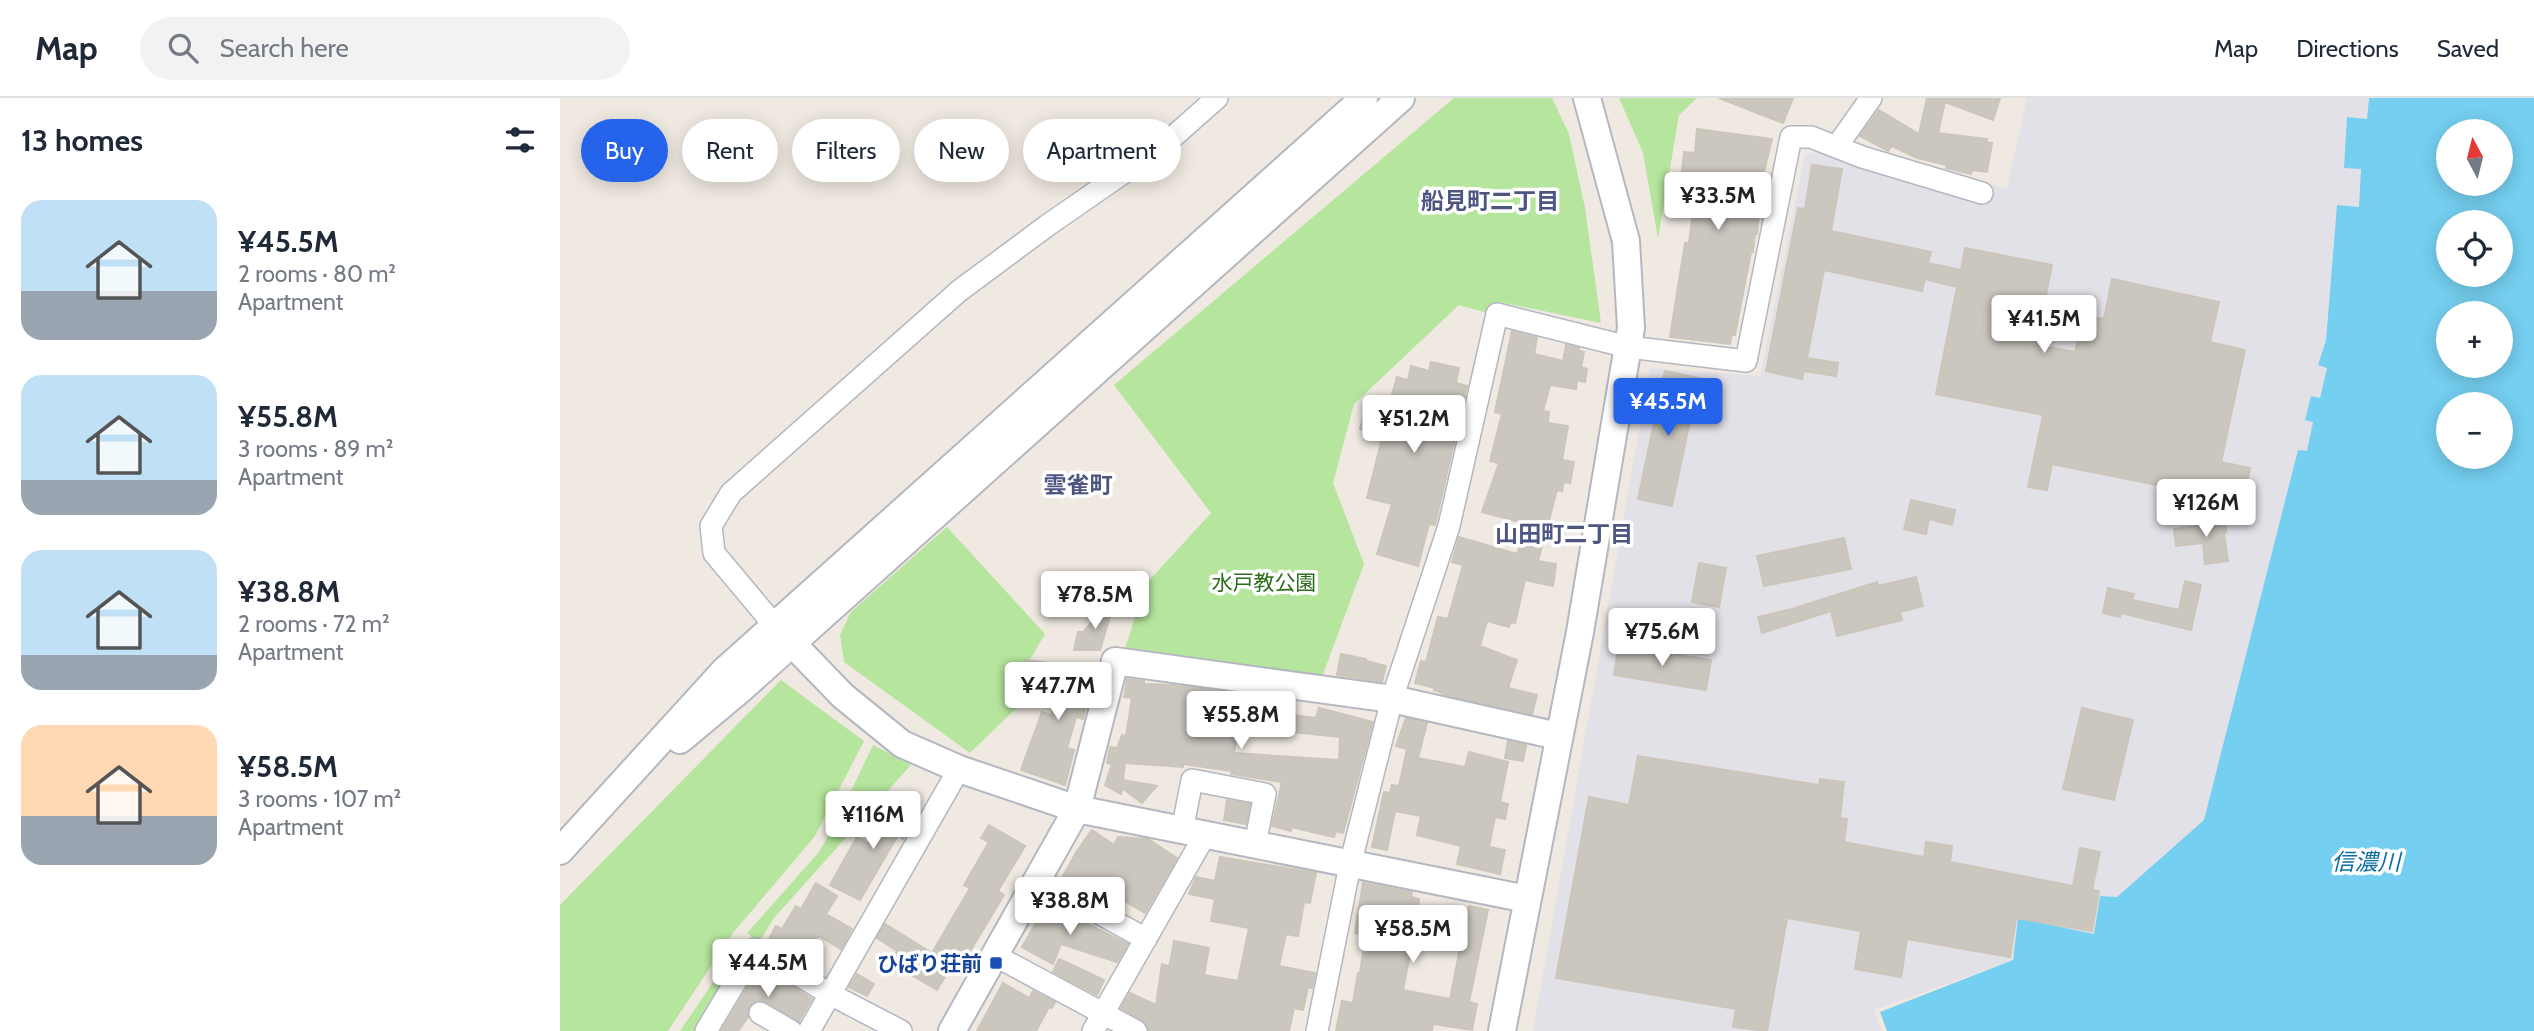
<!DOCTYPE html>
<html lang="en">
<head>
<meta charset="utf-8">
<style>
	body { margin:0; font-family:Cabin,"Noto Sans JP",sans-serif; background:#f2f2f3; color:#1f2937; height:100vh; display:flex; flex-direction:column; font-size:26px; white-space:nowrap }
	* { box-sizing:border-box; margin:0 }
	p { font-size:23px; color:#747a83 }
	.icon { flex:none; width:38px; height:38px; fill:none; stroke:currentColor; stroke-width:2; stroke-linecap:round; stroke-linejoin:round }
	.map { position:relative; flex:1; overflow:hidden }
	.side { display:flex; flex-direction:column; background:#fff; width:560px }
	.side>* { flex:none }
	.guide { position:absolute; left:21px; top:21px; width:665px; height:63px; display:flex; gap:14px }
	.needle { width:46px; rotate:353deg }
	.tools { position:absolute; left:1876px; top:21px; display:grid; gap:14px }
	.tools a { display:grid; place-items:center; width:77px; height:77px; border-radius:50%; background:#fff; box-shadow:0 4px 18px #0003; font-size:35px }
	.price { position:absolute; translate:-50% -60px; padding:0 16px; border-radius:7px; background:#fff; color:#222; font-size:23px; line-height:46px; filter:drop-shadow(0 2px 4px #0008) }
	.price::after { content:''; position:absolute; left:50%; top:42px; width:21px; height:16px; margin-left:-10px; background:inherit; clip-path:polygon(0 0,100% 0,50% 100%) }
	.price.selected { background:#2563eb; color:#fff }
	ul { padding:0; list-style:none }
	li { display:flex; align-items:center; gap:21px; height:175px; padding:0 21px }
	li span { display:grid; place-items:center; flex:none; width:196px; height:140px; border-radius:21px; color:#555 }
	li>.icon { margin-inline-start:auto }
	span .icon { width:84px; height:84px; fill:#fffc; stroke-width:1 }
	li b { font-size:30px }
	h2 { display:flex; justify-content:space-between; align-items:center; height:84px; padding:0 21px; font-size:30px }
	.pill { padding:0 24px; border-radius:32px; background:#fff; box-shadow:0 4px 18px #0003; font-size:24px; line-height:63px }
	.pill.selected { background:#2563eb; color:#fff }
	header { display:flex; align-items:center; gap:42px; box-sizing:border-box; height:98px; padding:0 35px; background:#fff; border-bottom:2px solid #e0e1e3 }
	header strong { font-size:33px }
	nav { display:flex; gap:38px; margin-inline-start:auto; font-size:24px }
	.search { width:490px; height:63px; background:#f2f2f3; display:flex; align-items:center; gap:18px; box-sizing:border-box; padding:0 24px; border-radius:38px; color:#747a83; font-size:26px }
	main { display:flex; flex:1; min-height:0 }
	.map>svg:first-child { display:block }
	.industrial { fill:#e3e1e8 }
	.green { fill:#b6e59e }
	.water { fill:#75cff0; fill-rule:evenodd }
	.building { fill:#cbc7bf; stroke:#cbc5ba; stroke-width:2; fill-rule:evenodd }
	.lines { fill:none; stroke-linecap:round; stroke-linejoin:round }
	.minor-casing { stroke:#b4b7c1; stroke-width:24 }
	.tertiary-casing { stroke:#b4b7c1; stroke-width:30 }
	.minor { stroke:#fff; stroke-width:21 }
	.tertiary { stroke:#fff; stroke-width:26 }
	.transit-dot { fill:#1a4fb4; stroke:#fff; stroke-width:2.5 }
	.labels { text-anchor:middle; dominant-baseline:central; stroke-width:7; stroke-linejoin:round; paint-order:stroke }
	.park-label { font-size:21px; fill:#2c6e1b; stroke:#fff }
	.transit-label { font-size:21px; font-weight:bold; fill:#164399; stroke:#fff; text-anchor:end }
	.neighbourhood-label { font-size:23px; font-weight:bold; fill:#4d5680; stroke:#fff }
	.water-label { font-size:23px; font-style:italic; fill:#0d6fa3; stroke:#fff }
</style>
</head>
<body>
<header>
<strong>Map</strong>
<div class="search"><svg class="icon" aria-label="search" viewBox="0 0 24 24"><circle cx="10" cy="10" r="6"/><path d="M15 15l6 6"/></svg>Search here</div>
<nav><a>Map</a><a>Directions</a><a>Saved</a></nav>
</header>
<main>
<section class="side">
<h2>13 homes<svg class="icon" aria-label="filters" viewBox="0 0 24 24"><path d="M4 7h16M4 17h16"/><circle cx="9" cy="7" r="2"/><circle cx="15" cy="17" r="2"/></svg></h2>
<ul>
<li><span style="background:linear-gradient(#bfe0f5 65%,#9aa5b1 0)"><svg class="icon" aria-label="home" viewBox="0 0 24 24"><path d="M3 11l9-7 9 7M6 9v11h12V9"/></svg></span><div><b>¥45.5M</b><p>2 rooms · 80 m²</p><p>Apartment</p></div></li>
<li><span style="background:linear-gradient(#bfe0f5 75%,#9aa5b1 0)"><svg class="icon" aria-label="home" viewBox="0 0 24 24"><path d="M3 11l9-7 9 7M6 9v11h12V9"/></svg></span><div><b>¥55.8M</b><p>3 rooms · 89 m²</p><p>Apartment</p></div></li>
<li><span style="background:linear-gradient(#bfe0f5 75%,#9aa5b1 0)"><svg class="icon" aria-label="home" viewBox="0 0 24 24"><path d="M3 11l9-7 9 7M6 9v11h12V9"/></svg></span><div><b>¥38.8M</b><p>2 rooms · 72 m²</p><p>Apartment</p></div></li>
<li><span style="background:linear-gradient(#ffd9b3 65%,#9aa5b1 0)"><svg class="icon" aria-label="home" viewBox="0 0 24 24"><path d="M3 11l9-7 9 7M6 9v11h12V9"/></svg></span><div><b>¥58.5M</b><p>3 rooms · 107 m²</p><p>Apartment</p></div></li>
</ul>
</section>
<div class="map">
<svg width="1974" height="933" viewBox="0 0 1974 933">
	<rect width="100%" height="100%" fill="#efe9e1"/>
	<!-- industrial -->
	<polygon class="industrial" points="1467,0 1809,0 1807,21 1788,19 1784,69 1801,71 1799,110 1777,108 1766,242 1758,267 1767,270 1760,300 1751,298 1753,324 1747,354 1738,353 1644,722 1557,799 1534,836 1459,821 1452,863 1314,912 1321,933 973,933 1090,270 1200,278 1245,57 1260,53 1447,90"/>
	<!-- green -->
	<g class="green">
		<polygon points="894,0 992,0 1009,36 1025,110 1041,225 940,204 931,216 899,207 794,306 773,385 804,466 762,579 564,554 585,487 651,415 554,287"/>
		<polygon points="1059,0 1137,0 1119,17 1098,141 1083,55"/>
		<polygon points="387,429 485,536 468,565 479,588 410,655 284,564 280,537 291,514"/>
		<polygon points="221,582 304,643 255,738 173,835 108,933 0,933 0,807"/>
		<polygon points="313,647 351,667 214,820 199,844 187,835 259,754 280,716"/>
		<polygon points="179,846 191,851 142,933 120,933"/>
	</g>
	<!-- water -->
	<path class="water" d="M1809 0H1974V933H1327L1320 914 1453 862 1458 820 1534 836 1540 798 1557 799 1644 722 1738 352 1747 353 1753 324 1745 322 1751 298 1760 300 1767 270 1758 267 1766 242 1777 107 1799 109 1801 71 1784 70 1787 19 1807 21ZM1888 33H1941V86H1888ZM1888 124H1941V177H1888ZM1888 215H1941V268H1888ZM1888 306H1941V359H1888Z"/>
	<!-- building -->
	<g class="building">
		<polygon points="1159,0 1233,0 1223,25"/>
		<polygon points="1367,0 1440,0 1433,22 1385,4 1378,35 1427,41 1425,44 1432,45 1427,74 1412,72 1411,76 1386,70 1387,67 1357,60 1332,48 1328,53 1300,38 1319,12 1359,36"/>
		<path d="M1137 31 1212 41 1201 86 1197 136H1195L1193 154H1191L1175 237 1172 236 1170 246 1110 239 1125 145H1129L1133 115 1118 113 1124 54 1135 55ZM1156 85 1185 89 1182 117 1179 120 1152 117Z"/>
		<polygon points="1252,67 1282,71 1271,133 1371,154 1368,165 1401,172 1405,150 1492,167 1476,247 1515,254 1524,217 1544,221 1552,181 1659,204 1650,244 1685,252 1661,364 1690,370 1686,393 1656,388 1653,398 1492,366 1487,392 1468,389 1483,317 1376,296 1397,189 1365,181 1362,193 1264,172 1247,260 1278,265 1276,278 1244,273 1242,281 1206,273 1238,110 1245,111"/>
		<polygon points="952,233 977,240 974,256 1003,263 1006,247 1019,250 1019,253 1024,254 1021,269 1027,271 1025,284 1017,282 1016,291 990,287 983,313 989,314 988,325 1008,328 1002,362 1014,364 1010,385 1004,384 1002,393 997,392 978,463 996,466 993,488 965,482 955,525 951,524 949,529 927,523 920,548 957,562 948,590 977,597 972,616 889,598 874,592 875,590 855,585 861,563 866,564 878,519 888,521 903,467 892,464 899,439 957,456 967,426 922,414 939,365 930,363 942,316 935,314"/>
		<polygon points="871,264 899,270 896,285 907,288 875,427 869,426 858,468 817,456 832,406 807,400 823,337 800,331 807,306 822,310 824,302 830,304 837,279 848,282 851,268 869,273"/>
		<polygon points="1105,273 1139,280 1112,408 1078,401"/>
		<polygon points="1351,402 1395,412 1392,427 1369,421 1366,436 1344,431"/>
		<polygon points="1665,421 1666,434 1664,435 1668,463 1645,466 1643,445 1616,448 1614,431 1641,427 1640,424"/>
		<polygon points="1284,440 1291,471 1204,488 1197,458"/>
		<polygon points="1139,465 1166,470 1159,509 1132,504"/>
		<polygon points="1356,479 1363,508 1340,514 1342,522 1277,538 1271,513 1202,535 1198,519 1232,511 1317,484 1318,488"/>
		<polygon points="1625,483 1641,487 1631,532 1561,515 1560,519 1543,515 1548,490 1574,496 1572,502 1619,512"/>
		<polygon points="556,498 540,552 514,552 518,534 523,534"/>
		<polygon points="1059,547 1151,562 1146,592 1054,577"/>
		<polygon points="781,556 806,561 806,563 826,568 822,584 777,577"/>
		<polygon points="465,562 537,571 524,606 526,607 523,621 516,619 507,650 514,652 505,687 461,672 482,614 491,617 503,581 464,568"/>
		<polygon points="567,581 584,583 584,586 615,587 683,596 674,655 779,662 780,639 714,632 716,615 756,620 759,610 813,624 783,735 776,733 774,739 731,729 731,733 712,728 722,684 671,676 672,673 623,666 623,669 565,665 563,682 597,688 582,705 562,690 561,696 545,687 552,666 547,665 550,649 557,650 562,637 566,638 572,600 564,599"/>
		<polygon points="1522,610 1573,622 1554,702 1503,691"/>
		<polygon points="846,620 867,625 858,660 905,669 909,654 948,664 940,704 948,706 945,721 935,719 929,749 945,752 940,776 897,766 901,748 857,737 861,718 835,713 827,752 812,749 824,694 830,695 832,687 839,688 847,651 836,648"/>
		<polygon points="948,643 966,647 963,663 945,660"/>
		<polygon points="1078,658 1259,687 1260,681 1284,684 1280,720 1287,721 1284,744 1364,759 1366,744 1392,748 1390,764 1513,788 1520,750 1540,754 1532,792 1539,793 1532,833 1456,820 1450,859 1347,841 1341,879 1295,871 1301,833 1227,820 1207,933 1173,929 1176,911 996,880 1029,699 1069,707"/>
		<polygon points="338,700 359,714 343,741 338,737 300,802 270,787 297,739 309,746"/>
		<polygon points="667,702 690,706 686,726 664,722"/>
		<polygon points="429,727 465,748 438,793 444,797 403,865 396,861 377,892 341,871 339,875 328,868 337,853 317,840 325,826 372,855 410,790 404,787 429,744 421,740"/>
		<polygon points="532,732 554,747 558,739 588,741 617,760 585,815 523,779 519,786 503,778 517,753"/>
		<polygon points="660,759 756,775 750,805 744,804 738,838 726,836 719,868 755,875 752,890 748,889 743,912 734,910 729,933 589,933 583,922 561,910 570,895 596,907 602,866 608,868 610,866 614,843 649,850 644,877 678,883 689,830 651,823 655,801 629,796 636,779 655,783"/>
		<polygon points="256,785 277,798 266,816 292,831 281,851 259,838 242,864 208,843 216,828 222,831 236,808 241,811"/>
		<path d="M803 785 852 794 851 799 859 801 858 810 906 820 909 808 928 812 909 904 917 906 912 932 873 926 872 933H776L782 903 793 905 798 875H800L806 836 795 835ZM856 825 903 835 890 901 843 892Z"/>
		<polygon points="487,806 568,846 557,864 501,846 493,866 462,849"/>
		<polygon points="499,861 544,882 537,897 493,874"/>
		<polygon points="200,869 252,901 239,923 207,904 199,902 189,908 188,919 178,933 161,933"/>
		<polygon points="297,876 314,886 307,898 289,889"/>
		<polygon points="443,885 469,900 473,893 495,904 492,910 489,909 476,933 417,933"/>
	</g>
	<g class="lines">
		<defs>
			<g id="minor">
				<polyline points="1277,48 1311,0"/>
				<polyline points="215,528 154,455 151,428 171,395 399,193 488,127 605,46 657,0"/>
				<polyline points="622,733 632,682 705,696 695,747"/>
				<polyline points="477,781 586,841"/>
				<polyline points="434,857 576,933"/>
				<polyline points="200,915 231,933"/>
				<polyline points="146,933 195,851 270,896 341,933"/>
				<polyline points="249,933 399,671"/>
				<polyline points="533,933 645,737"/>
				<polyline points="757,933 790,767 832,601 889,428 937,216 1068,249 1186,263 1231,39 1251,39 1302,59 1422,95"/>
			</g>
			<g id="tertiary">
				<polyline points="221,534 283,598 342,646 399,671 517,711 967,801"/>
				<polyline points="120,642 181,591 841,0"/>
				<polyline points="0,753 164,573 804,0"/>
				<polyline points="392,933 517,711 555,563 832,601 998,638"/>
				<polyline points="942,933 1020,534 1071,230 1066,143 1027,0"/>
			</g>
		</defs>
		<!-- minor casing -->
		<use href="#minor" class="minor-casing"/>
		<!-- tertiary casing -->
		<use href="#tertiary" class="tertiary-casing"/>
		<!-- minor -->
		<use href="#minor" class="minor"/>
		<!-- tertiary -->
		<use href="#tertiary" class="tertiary"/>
	</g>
	<!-- markers -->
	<rect class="transit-dot" x="429" y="858" width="14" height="14" rx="3.5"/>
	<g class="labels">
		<!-- park labels -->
		<g class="park-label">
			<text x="704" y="484">水戸教公園</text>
		</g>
		<!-- transit labels -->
		<g class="transit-label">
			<text x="422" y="865">ひばり荘前</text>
		</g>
		<!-- neighbourhood labels -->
		<g class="neighbourhood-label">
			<text x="930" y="103">船見町二丁目</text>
			<text x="518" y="387">雲雀町</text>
			<text x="1004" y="436">山田町二丁目</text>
		</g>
		<!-- water labels -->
		<g class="water-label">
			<text x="1806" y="764">信濃川</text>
		</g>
	</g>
</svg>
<div class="tools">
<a><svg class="needle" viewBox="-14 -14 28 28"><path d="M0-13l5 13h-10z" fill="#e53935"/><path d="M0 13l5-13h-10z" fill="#747a83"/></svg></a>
<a><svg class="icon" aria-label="locate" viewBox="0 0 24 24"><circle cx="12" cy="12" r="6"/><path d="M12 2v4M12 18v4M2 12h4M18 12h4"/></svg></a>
<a>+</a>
<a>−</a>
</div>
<b class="price" style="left:1158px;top:134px">¥33.5M</b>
<b class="price" style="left:1484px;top:257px">¥41.5M</b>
<b class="price selected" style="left:1108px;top:340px">¥45.5M</b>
<b class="price" style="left:854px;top:357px">¥51.2M</b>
<b class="price" style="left:1646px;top:441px">¥126M</b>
<b class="price" style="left:535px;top:533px">¥78.5M</b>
<b class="price" style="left:1102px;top:570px">¥75.6M</b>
<b class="price" style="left:498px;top:624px">¥47.7M</b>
<b class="price" style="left:681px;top:653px">¥55.8M</b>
<b class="price" style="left:313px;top:753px">¥116M</b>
<b class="price" style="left:510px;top:839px">¥38.8M</b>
<b class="price" style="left:853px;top:867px">¥58.5M</b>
<b class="price" style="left:208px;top:901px">¥44.5M</b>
<div class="guide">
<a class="pill selected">Buy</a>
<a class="pill">Rent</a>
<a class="pill">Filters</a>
<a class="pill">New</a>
<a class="pill">Apartment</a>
</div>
</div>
</main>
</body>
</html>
